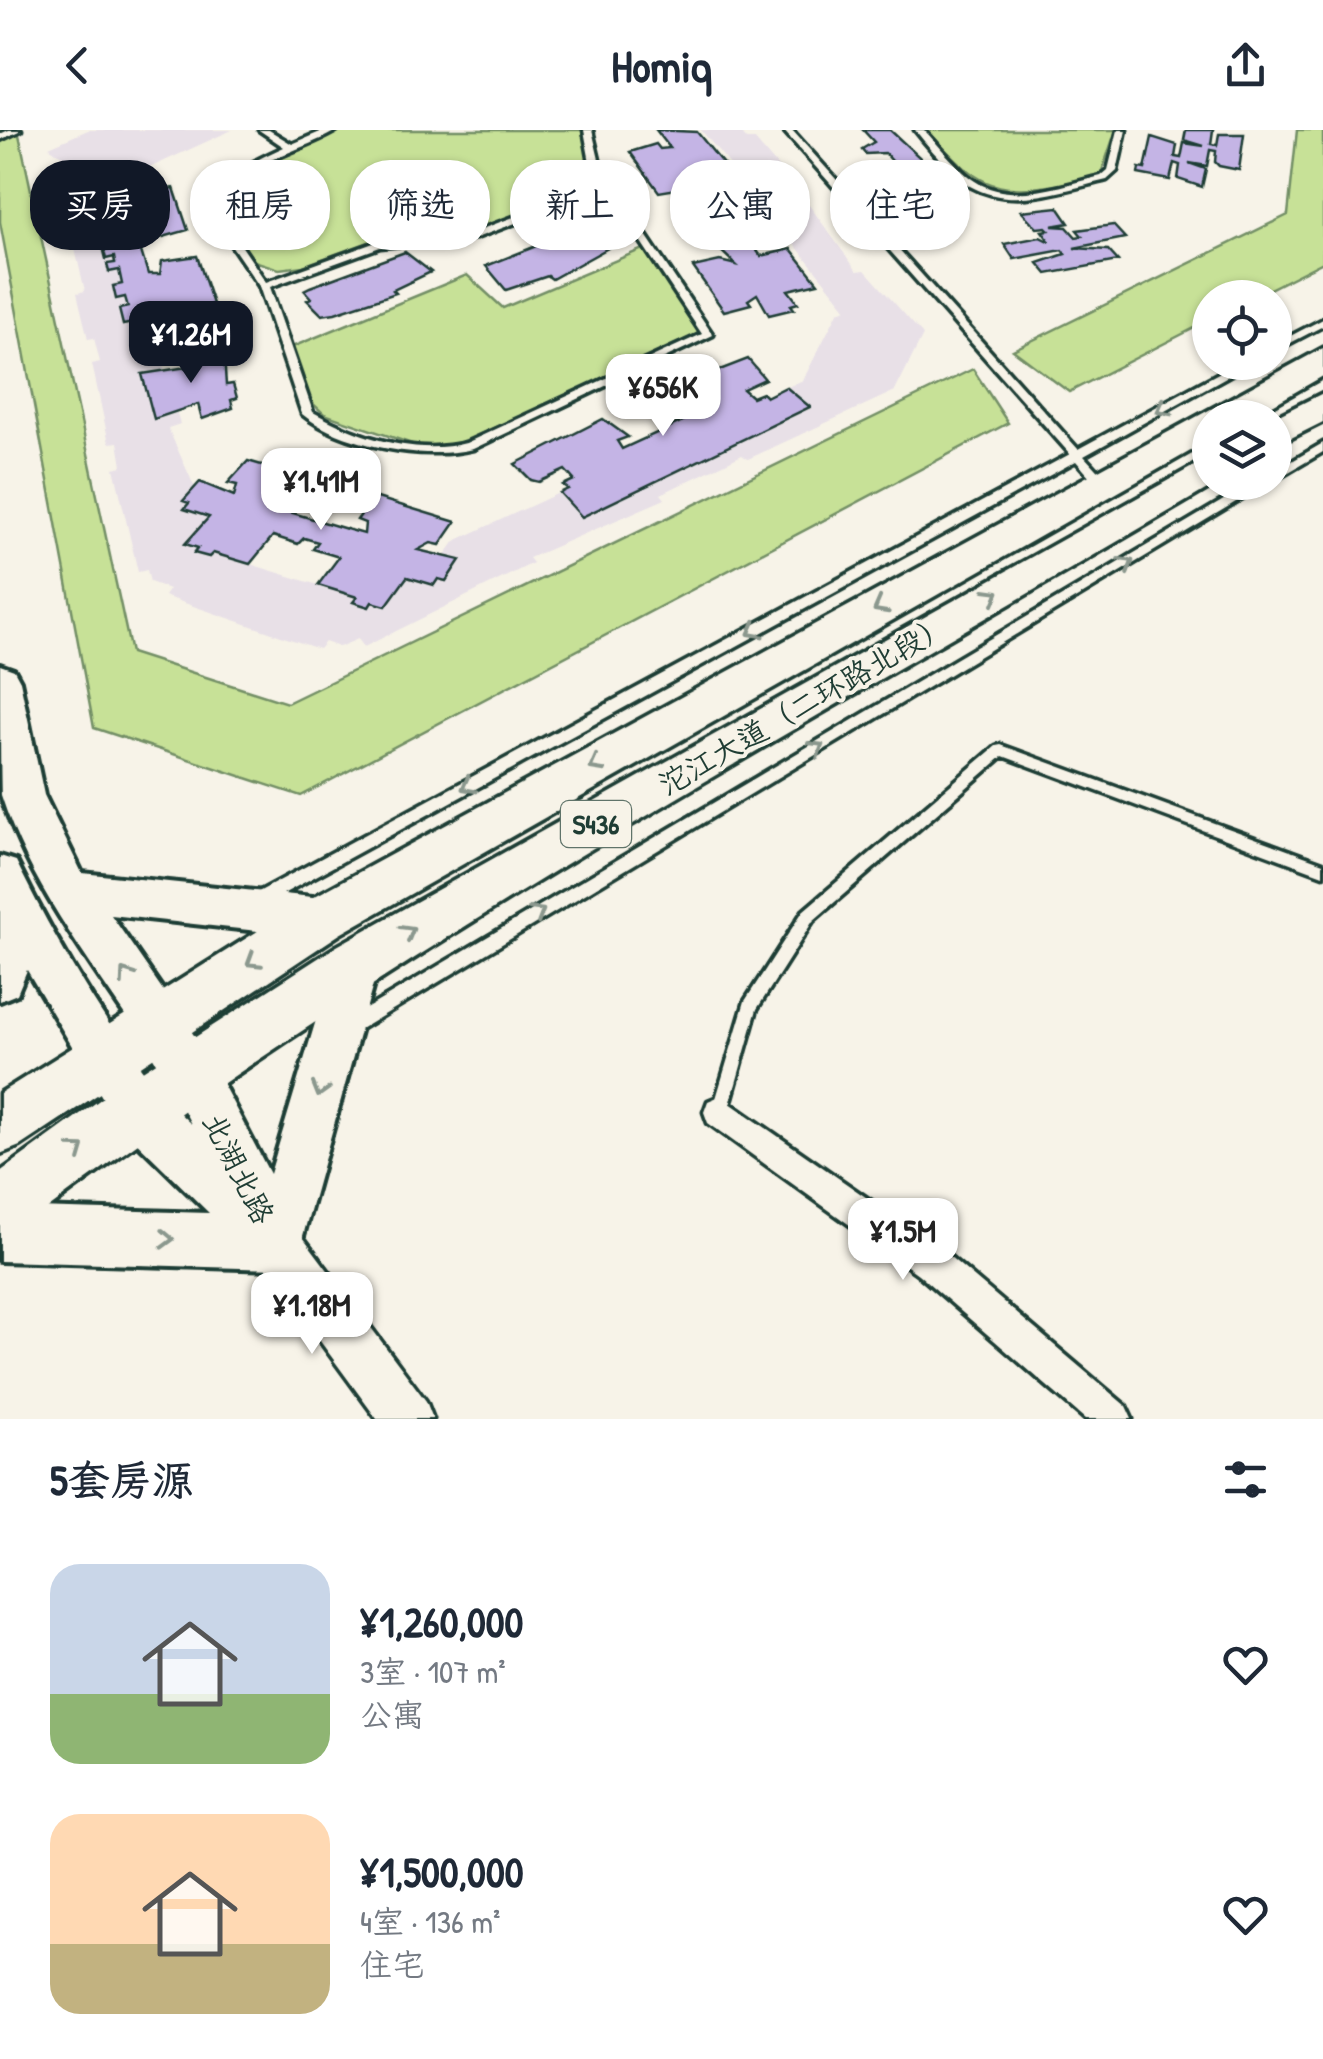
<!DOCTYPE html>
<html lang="zh">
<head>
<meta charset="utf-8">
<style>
	body { margin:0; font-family:"Patrick Hand","LXGW WenKai TC",sans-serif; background:#f2f2f3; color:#1f2937; height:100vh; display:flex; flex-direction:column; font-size:38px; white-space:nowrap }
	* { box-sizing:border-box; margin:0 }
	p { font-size:32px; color:#747a83 }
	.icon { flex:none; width:55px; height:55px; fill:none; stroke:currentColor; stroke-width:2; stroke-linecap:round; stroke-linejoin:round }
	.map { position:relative; height:1289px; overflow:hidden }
	.panel { display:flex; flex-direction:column; background:#fff; flex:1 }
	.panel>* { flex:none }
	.guide { position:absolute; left:30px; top:30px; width:1265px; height:90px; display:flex; gap:20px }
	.tools { position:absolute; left:1192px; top:150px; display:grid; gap:20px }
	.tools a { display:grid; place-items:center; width:100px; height:100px; border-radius:50%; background:#fff; box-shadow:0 2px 8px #0004; font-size:50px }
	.price { position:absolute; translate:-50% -85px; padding:0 22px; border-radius:20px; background:#fff; color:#222; font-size:32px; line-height:65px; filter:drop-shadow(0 2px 5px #0008) }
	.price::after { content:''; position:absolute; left:50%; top:60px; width:30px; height:22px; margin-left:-15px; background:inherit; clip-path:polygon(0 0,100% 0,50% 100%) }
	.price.selected { background:#111827; color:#fff }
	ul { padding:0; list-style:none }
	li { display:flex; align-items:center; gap:30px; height:250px; padding:0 50px }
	li span { display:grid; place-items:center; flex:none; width:280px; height:200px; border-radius:30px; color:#555 }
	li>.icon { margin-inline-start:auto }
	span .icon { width:120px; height:120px; fill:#fffc; stroke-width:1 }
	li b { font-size:42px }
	h2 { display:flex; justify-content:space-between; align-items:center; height:120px; padding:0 50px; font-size:42px }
	.pill { padding:0 35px; border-radius:40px; background:#fff; box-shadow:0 2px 8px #0004; font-size:35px; line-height:90px }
	.pill.selected { background:#111827; color:#fff }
	header { display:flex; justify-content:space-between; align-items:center; height:130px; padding:0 50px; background:#fff; font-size:45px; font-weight:700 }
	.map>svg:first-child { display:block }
	.built { fill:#e8e0e7 }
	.green { fill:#c7e197; stroke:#738f66; stroke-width:2.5 }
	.building { fill:#c4b4e5; stroke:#1f3d34; stroke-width:2.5 }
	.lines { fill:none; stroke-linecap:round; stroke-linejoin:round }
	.lane-casing { stroke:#1f3d34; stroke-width:7 }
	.street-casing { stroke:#1f3d34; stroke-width:7 }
	.secondary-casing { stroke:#1f3d34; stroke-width:7 }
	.primary-casing { stroke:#1f3d34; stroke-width:8 }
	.highway-casing { stroke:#1f3d34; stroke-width:7 }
	.lane { fill:#f7f3e8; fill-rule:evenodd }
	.street { fill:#f7f3e8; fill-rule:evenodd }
	.secondary { fill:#f7f3e8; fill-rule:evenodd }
	.primary { fill:#f7f3e8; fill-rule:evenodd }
	.highway { fill:#f7f3e8; fill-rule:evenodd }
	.oneway { stroke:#8b988e }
	.labels { text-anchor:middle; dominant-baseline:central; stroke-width:8; stroke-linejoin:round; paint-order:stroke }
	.shield { fill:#f7f3e8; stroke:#60746a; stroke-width:2.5 }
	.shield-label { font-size:28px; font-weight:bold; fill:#1f3d34 }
	.street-label { font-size:30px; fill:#1f3d34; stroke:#f7f3e8 }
</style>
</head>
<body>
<header><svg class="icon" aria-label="back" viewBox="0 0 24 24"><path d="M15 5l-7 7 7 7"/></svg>Homiq<svg class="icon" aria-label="share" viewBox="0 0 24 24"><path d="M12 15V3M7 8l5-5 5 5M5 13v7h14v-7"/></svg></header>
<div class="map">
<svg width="1323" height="1289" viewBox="0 0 1323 1289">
	<rect width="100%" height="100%" fill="#f7f3e8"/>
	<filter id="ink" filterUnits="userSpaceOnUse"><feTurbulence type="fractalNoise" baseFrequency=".01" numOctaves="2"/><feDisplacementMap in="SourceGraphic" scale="20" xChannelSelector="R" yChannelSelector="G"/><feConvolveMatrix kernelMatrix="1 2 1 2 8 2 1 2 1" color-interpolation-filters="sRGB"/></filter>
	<g filter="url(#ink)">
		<!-- built -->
		<g class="built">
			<polygon points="88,0 232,0 112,55 180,294 168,298 195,358 183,371 209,387 191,405 250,434 386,476 407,447 433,455 460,430 445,425 455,411 803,250 838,182 847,179 770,84 809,75 857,141 865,140 923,205 895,261 748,329 742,325 661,364 665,369 529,428 533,433 364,517 358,509 339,517 325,512 319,519 164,466 169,459 150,452 147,440 138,442 114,338 122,336 118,312 109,313 92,234 100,232 94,208 88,209 77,163 85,161 74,115 67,116 53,51 80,39 49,17"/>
			<polygon points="701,0 739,0 747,10 754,9 786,46 747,55"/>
		</g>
		<!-- green -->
		<g class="green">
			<polygon points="0,0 18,0 131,523 287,573 973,239 1008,293 301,666 94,598 0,92"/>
			<polygon points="340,0 582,0 592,45 582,59 468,104 377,109 303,136 279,139 254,131 220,85 224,61 240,48"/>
			<path d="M926 0H1116L1101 44C1087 52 1070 53 1055 55 984 67 973 47 926 0Z"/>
			<polygon points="1297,0 1323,0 1323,132 1254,167 1210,168 1210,190 1069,262 1013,220 1288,85"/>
			<polygon points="645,118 698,197 698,203 686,213 464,311 440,317 418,316 324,284 310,271 292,217 467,145 503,178"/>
		</g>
		<!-- building -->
		<g class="building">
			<polygon points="656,0 697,2 731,44 710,49 698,43 686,45 689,57 659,62 630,22 656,14 660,19 670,18"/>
			<polygon points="863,0 890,0 929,36 900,40 885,23 866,24 862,19 874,12"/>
			<polygon points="1186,0 1213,0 1211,14 1217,15 1219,4 1244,4 1239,40 1219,36 1215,32 1216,21 1210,20 1207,36 1189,33 1206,39 1202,57 1178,49 1180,35 1174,33 1170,50 1138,44 1139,38 1145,39 1152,7 1177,15 1175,27 1181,28 1184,13 1204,16 1184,10"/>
			<polygon points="174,58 188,100 156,109 147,100 136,105 148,144 160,144 162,131 197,126 213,174 179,184 170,174 162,176 151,184 152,189 123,195 119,179 128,177 125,167 116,169 113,156 122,154 119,140 109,142 107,134 115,133 114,127 106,129 104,121 112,120 109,107 101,108 97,96 106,94 104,84 94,86 91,75 116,70 125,76 139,73 141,62"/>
			<polygon points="1058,77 1069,93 1052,96 1067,97 1076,107 1082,106 1077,100 1113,95 1125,108 1074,118 1108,120 1118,131 1047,144 1038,133 1065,124 1062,120 1014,129 1004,114 1040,107 1050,112 1042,101 1049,100 1046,97 1037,98 1021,81"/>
			<polygon points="579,99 608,118 552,149 548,146 506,160 486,136"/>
			<polygon points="741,111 751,113 761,126 791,119 818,153 788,160 798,173 791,175 794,179 769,185 757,164 748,170 751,174 724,181 693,137 720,131 736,135 717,117"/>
			<polygon points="405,122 431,142 393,160 396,163 335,183 322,185 307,170 311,168 304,160 310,157"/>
			<polygon points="207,218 215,220 217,227 224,225 226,255 233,254 237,268 231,270 233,278 202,289 198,274 154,289 142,244 187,237 183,224"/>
			<polygon points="748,229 765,249 743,259 752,267 762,263 766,267 786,257 810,277 582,387 560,363 568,359 563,355 574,350 565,340 539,352 531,350 515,334 603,289 628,307 617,311 622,319 696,285 686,280 677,284 660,263"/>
			<polygon points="248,331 326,354 308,376 299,374 286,381 350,400 364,404 365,393 357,390 374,367 456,392 440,415 431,413 418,420 460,430 446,451 438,449 434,455 407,447 386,476 372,472 369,477 353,472 357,467 318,455 339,427 313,419 318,412 304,408 298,414 273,406 250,434 213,423 209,427 194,423 198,418 185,414 209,387 184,379 189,373 183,371 200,352 234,366 237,355 228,353"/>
		</g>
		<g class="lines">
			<defs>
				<g id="lane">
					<polygon points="9,0 21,0 0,10 0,4"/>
					<path d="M259 0H269L292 14 325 0H337C302 23 230 33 218 81L266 152 379 111 471 103 602 54 591 38 584 0H592L601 38 713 205 473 319C425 331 341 316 302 284L259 156 208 81C218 46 254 31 284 17ZM606 59 702 204 466 313C415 326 357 307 313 282L270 157 380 117 476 108Z"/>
					<polygon points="783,0 792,0 1078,319 1239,232 1253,232 1084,326 1106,350 1106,356 1098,356 1076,331 261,776 256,777 251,776 249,771 251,766 1070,324"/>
					<path d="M915 0H924C938 14 960 42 975 51 1012 75 1062 55 1101 46L1108 40 1118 0H1126L1117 41 1107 50C1064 60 1012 80 970 56 954 47 927 15 915 0Z"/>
					<polygon points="1323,189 1323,196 1275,221 1275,214"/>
					<polygon points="1323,313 1323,322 1275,350 1275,341"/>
					<polygon points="1254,352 1269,352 354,903 348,905 342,903 340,898 342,893"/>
					<polygon points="1001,615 1323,733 1323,745 1003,626 813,791 757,879 728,982 726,988 720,990 714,988 712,982 745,871 803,781 996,616"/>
				</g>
				<polygon id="street" points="720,966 942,1120 1126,1276 1132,1289 1085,1289 918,1144 708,993 704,982 708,971"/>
				<polygon id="secondary" points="277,1088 294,1095 426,1271 433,1289 377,1289 260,1129 253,1112 260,1095"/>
				<path id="primary" d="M0 535 14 540 20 551 44 665 82 743 322 768 338 774 345 788 338 802 322 808 111 785 207 924 270 1044 333 833 339 818 356 812 373 818 379 833 296 1131 277 1139 0 1131V1077L209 1083 118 994 27 840 17 864 0 871V726L16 731C56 813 125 933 191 994 135 881 40 787 1 665 0 637 0 567 0 535Z"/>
				<g id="highway">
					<polygon points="1323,218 1323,246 1250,288 1210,288 1210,310 340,804 20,1016 0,1024 0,963 304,772"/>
					<polygon points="1323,263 1323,292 1275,316 1273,288"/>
					<path d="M1210 327V352H1219C815 591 395 815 21 1099L0 1107V1042L116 958 337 816Z"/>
				</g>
			</defs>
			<!-- lane casing -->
			<use href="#lane" class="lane-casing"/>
			<!-- street casing -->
			<use href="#street" class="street-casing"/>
			<!-- secondary casing -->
			<use href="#secondary" class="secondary-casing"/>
			<!-- primary casing -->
			<use href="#primary" class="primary-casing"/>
			<!-- highway casing -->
			<use href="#highway" class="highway-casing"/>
			<!-- lane -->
			<use href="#lane" class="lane"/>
			<!-- street -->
			<use href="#street" class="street"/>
			<!-- secondary -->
			<use href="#secondary" class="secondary"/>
			<!-- primary -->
			<use href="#primary" class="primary"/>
			<!-- highway -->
			<use href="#highway" class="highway"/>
		</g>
		<!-- one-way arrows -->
		<defs><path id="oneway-chevron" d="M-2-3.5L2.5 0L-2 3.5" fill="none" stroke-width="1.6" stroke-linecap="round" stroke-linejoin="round" transform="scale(2.5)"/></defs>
		<g class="oneway">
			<use href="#oneway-chevron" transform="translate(1163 279) rotate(152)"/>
			<use href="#oneway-chevron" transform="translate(1127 434) rotate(-31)"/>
			<use href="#oneway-chevron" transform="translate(993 465) rotate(-30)"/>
			<use href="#oneway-chevron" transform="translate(880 477) rotate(151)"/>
			<use href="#oneway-chevron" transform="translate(754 501) rotate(152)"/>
			<use href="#oneway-chevron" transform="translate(817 618) rotate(-31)"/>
			<use href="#oneway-chevron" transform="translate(596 635) rotate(151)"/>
			<use href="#oneway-chevron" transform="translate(468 656) rotate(152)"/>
			<use href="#oneway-chevron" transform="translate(538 783) rotate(-31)"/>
			<use href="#oneway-chevron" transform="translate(408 802) rotate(-30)"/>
			<use href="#oneway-chevron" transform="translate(253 831) rotate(148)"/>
			<use href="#oneway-chevron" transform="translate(126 845) rotate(-125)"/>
			<use href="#oneway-chevron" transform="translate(320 960) rotate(106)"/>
			<use href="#oneway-chevron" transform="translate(78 1020) rotate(-36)"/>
			<use href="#oneway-chevron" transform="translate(167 1109) rotate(2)"/>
		</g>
	</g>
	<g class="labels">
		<!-- shield labels -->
		<rect class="shield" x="561" y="671" width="70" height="46" rx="8"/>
		<g class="shield-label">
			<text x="596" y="694">S436</text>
		</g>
		<!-- street labels -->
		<g class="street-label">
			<text transform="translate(804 574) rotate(-30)">沱江大道（二环路北段）</text>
			<text transform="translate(239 1038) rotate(63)">北湖北路</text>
		</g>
	</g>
</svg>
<div class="tools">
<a><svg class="icon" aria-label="locate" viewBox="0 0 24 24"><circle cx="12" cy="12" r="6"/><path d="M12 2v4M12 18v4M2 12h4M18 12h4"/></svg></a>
<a><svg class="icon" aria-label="layers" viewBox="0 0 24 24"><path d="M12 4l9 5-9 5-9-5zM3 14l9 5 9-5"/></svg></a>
</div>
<b class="price selected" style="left:191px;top:256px">¥1.26M</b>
<b class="price" style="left:663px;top:309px">¥656K</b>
<b class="price" style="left:321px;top:403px">¥1.41M</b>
<b class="price" style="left:903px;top:1153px">¥1.5M</b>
<b class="price" style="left:312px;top:1227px">¥1.18M</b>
<div class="guide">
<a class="pill selected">买房</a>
<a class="pill">租房</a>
<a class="pill">筛选</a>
<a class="pill">新上</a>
<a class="pill">公寓</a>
<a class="pill">住宅</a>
</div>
</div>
<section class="panel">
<h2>5套房源<svg class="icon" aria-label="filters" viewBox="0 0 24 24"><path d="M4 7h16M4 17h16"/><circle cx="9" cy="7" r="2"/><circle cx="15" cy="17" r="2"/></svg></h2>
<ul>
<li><span style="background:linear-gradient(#c9d6e8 65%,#8fb573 0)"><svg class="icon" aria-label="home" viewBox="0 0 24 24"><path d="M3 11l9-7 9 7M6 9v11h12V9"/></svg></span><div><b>¥1,260,000</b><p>3室 · 107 m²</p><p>公寓</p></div><svg class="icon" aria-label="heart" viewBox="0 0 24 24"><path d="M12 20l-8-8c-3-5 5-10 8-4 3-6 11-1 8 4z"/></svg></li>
<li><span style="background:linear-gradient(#ffd9b3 65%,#c2b280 0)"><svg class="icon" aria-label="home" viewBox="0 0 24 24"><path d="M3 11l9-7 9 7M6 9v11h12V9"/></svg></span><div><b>¥1,500,000</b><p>4室 · 136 m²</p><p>住宅</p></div><svg class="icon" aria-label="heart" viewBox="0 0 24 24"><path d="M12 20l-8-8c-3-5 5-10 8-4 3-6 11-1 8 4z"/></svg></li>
</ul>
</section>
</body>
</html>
